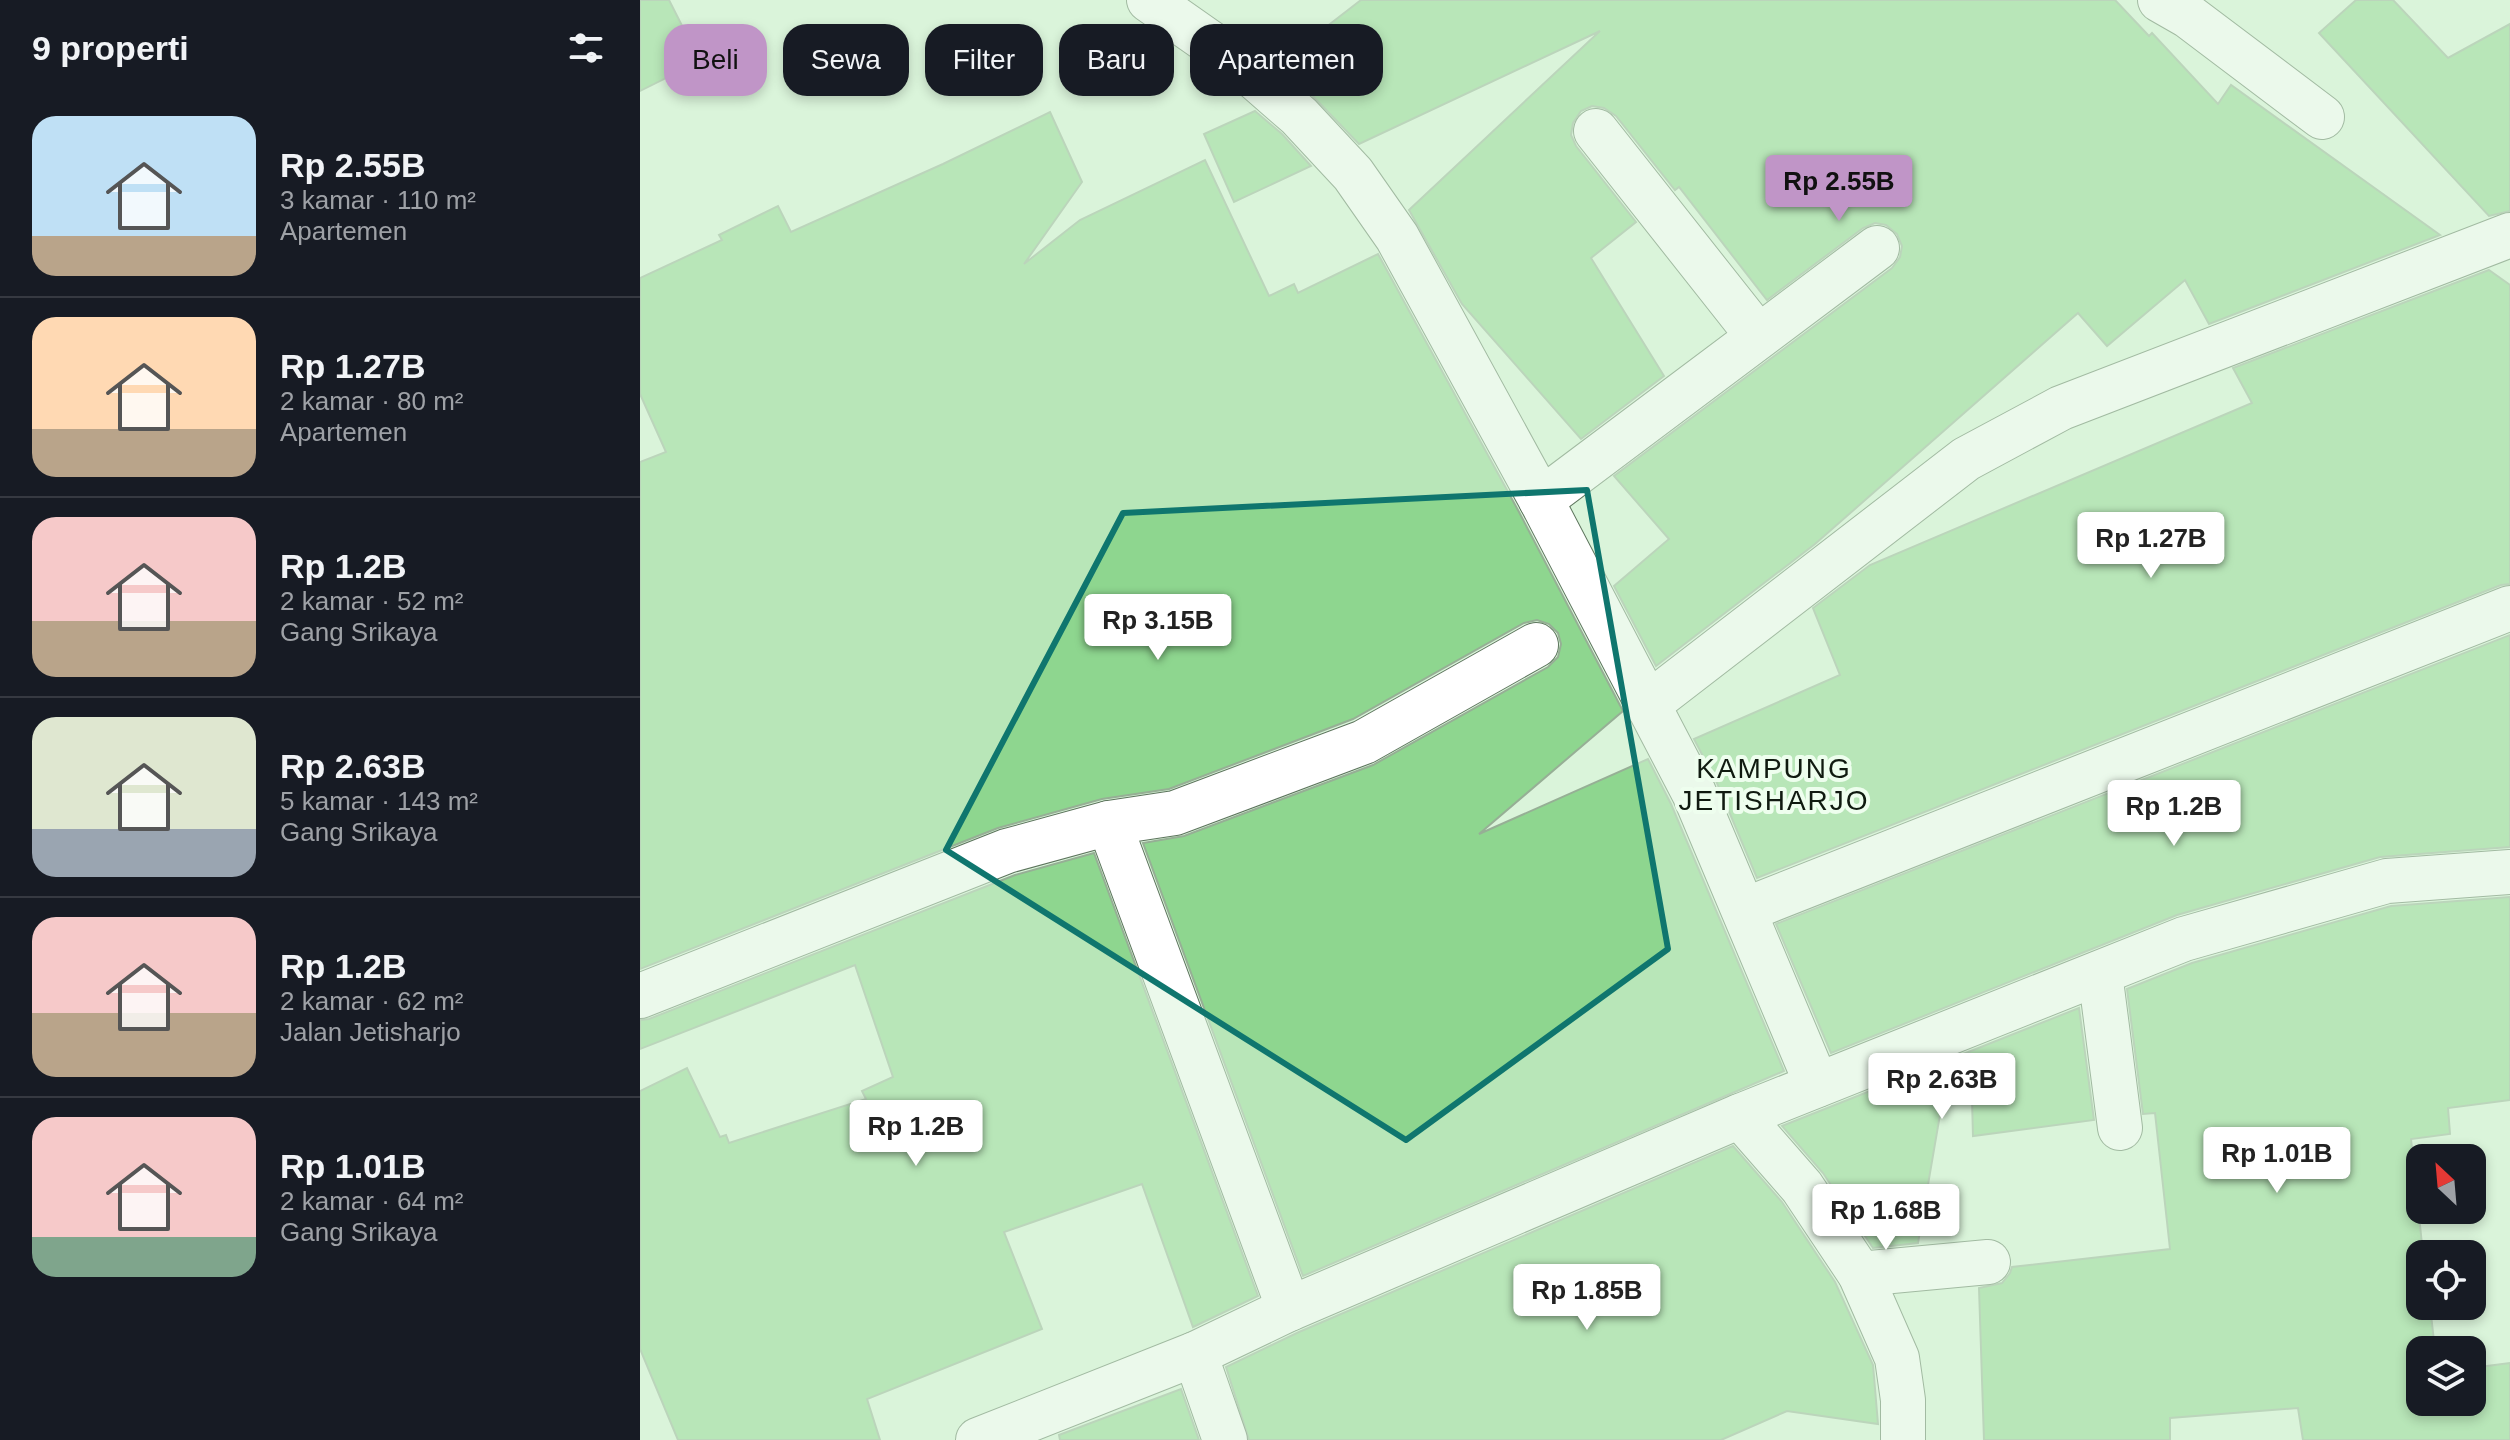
<!DOCTYPE html>
<html lang="id">
<head>
<meta charset="utf-8">
<style>
	body { margin:0; font-family:Helvetica,sans-serif; background:#242831; color:#f1f3f6; height:100vh; display:flex; flex-direction:column; font-size:30px; white-space:nowrap }
	* { box-sizing:border-box; margin:0 }
	p { font-size:26px; color:#9ea1a6 }
	.icon { flex:none; width:44px; height:44px; fill:none; stroke:currentColor; stroke-width:2; stroke-linecap:round; stroke-linejoin:round }
	.map { position:relative; flex:1; overflow:hidden }
	.details { display:flex; flex-direction:column; background:#171b24; width:640px }
	.details>* { flex:none }
	.banner { position:absolute; left:24px; top:24px; width:760px; height:72px; display:flex; gap:16px }
	.needle { width:52px; rotate:334deg }
	.controls { position:absolute; left:1766px; top:1144px; display:grid; gap:16px }
	.controls a { display:grid; place-items:center; width:80px; height:80px; border-radius:16px; background:#171b24; box-shadow:0 4px 12px #0003; font-size:40px }
	.price { position:absolute; translate:-50% -68px; padding:0 18px; border-radius:8px; background:#fff; color:#222; font-size:26px; line-height:52px; filter:drop-shadow(0 2px 4px #0008) }
	.price::after { content:''; position:absolute; left:50%; top:48px; width:24px; height:18px; margin-left:-12px; background:inherit; clip-path:polygon(0 0,100% 0,50% 100%) }
	.price.active { background:#c095c7; color:#111 }
	ul { padding:0; list-style:none }
	li { display:flex; align-items:center; gap:24px; height:200px; padding:0 32px }
	li+li { border-top:2px solid #363941 }
	li span { display:grid; place-items:center; flex:none; width:224px; height:160px; border-radius:24px; color:#555 }
	li>.icon { margin-inline-start:auto }
	span .icon { width:96px; height:96px; fill:#fffc; stroke-width:1 }
	li b { font-size:34px }
	h2 { display:flex; justify-content:space-between; align-items:center; height:96px; padding:0 32px; font-size:34px }
	.tag { padding:0 28px; border-radius:24px; background:#171b24; box-shadow:0 4px 12px #0003; font-size:28px; line-height:72px }
	.tag.active { background:#c095c7; color:#111 }
	main { display:flex; flex:1; min-height:0 }
	.map>svg:first-child { display:block }
	.building { fill:#8ed68f; stroke:#96af95; stroke-width:2 }
	.lines { fill:none; stroke-linecap:round; stroke-linejoin:round }
	.minor-casing { stroke:#5d755d; stroke-width:46 }
	.minor { stroke:#fff; stroke-width:44 }
	.marked { fill:none; stroke:#0f766e; stroke-width:6; stroke-linejoin:round }
	.labels { text-anchor:middle; dominant-baseline:central; stroke-width:8; stroke-linejoin:round; paint-order:stroke }
	.neighbourhood-label { font-size:28px; letter-spacing:2px; fill:#101a10; stroke:#eefeee }
</style>
</head>
<body>
<main>
<section class="details">
<h2>9 properti<svg class="icon" aria-label="filters" viewBox="0 0 24 24"><path d="M4 7h16M4 17h16"/><circle cx="9" cy="7" r="2"/><circle cx="15" cy="17" r="2"/></svg></h2>
<ul>
<li><span style="background:linear-gradient(#bfe0f5 75%,#b9a48a 0)"><svg class="icon" aria-label="home" viewBox="0 0 24 24"><path d="M3 11l9-7 9 7M6 9v11h12V9"/></svg></span><div><b>Rp 2.55B</b><p>3 kamar · 110 m²</p><p>Apartemen</p></div></li>
<li><span style="background:linear-gradient(#ffd9b3 70%,#b9a48a 0)"><svg class="icon" aria-label="home" viewBox="0 0 24 24"><path d="M3 11l9-7 9 7M6 9v11h12V9"/></svg></span><div><b>Rp 1.27B</b><p>2 kamar · 80 m²</p><p>Apartemen</p></div></li>
<li><span style="background:linear-gradient(#f6c9c9 65%,#b9a48a 0)"><svg class="icon" aria-label="home" viewBox="0 0 24 24"><path d="M3 11l9-7 9 7M6 9v11h12V9"/></svg></span><div><b>Rp 1.2B</b><p>2 kamar · 52 m²</p><p>Gang Srikaya</p></div></li>
<li><span style="background:linear-gradient(#dfe7d0 70%,#9aa5b1 0)"><svg class="icon" aria-label="home" viewBox="0 0 24 24"><path d="M3 11l9-7 9 7M6 9v11h12V9"/></svg></span><div><b>Rp 2.63B</b><p>5 kamar · 143 m²</p><p>Gang Srikaya</p></div></li>
<li><span style="background:linear-gradient(#f6c9c9 60%,#b9a48a 0)"><svg class="icon" aria-label="home" viewBox="0 0 24 24"><path d="M3 11l9-7 9 7M6 9v11h12V9"/></svg></span><div><b>Rp 1.2B</b><p>2 kamar · 62 m²</p><p>Jalan Jetisharjo</p></div></li>
<li><span style="background:linear-gradient(#f6c9c9 75%,#7fa58c 0)"><svg class="icon" aria-label="home" viewBox="0 0 24 24"><path d="M3 11l9-7 9 7M6 9v11h12V9"/></svg></span><div><b>Rp 1.01B</b><p>2 kamar · 64 m²</p><p>Gang Srikaya</p></div></li>
</ul>
</section>
<div class="map">
<svg width="1870" height="1440" viewBox="0 0 1870 1440">
	<rect width="100%" height="100%" fill="#daf4da"/>
	<!-- building -->
	<g class="building">
		<polygon points="0,0 29,0 60,61 0,91"/>
		<polygon points="721,0 1475,0 1509,36 1512,33 1578,104 1591,85 1800,235 1569,324 1545,280 1467,346 1438,313 1175,544 1016,666 974,586 1029,539 974,476 1252,268 1260,257 1262,246 1257,234 1246,225 1235,223 1223,228 1127,300 1039,187 1035,190 976,116 964,108 952,106 941,111 933,123 931,135 936,146 996,222 951,258 1024,376 941,439 822,304 769,210 960,31 719,144 664,87 672,84 650,55"/>
		<polygon points="1716,0 1753,0 1808,58 1870,24 1870,211 1849,216 1679,33"/>
		<polygon points="615,111 642,134 671,166 594,202 564,134"/>
		<polygon points="410,112 442,182 384,264 440,220 565,160 629,296 654,284 658,293 738,254 879,512 983,711 839,834 1008,759 1031,804 1144,1071 663,1276 503,843 544,836 733,765 908,667 918,657 921,644 918,633 909,624 897,620 884,623 713,719 529,789 462,799 358,828 0,969 0,462 26,452 0,394 0,278 82,240 79,235 138,206 151,232 303,164"/>
		<polygon points="1849,270 1870,285 1870,584 1861,585 1117,878 1077,783 1054,739 1200,675 1173,608 1230,565 1612,403 1593,368"/>
		<polygon points="1870,635 1870,847 1740,857 1537,915 1191,1053 1136,924"/>
		<polygon points="454,853 618,1296 553,1327 502,1184 364,1232 402,1329 227,1399 240,1440 38,1440 0,1349 0,1091 47,1068 80,1137 86,1135 89,1143 226,1099 222,1091 253,1077 215,965 0,1049 0,1020 9,1019 375,875"/>
		<polygon points="1870,897 1870,1100 1808,1108 1810,1134 1771,1139 1783,1254 1780,1254 1780,1306 1790,1306 1795,1350 1780,1350 1780,1402 1832,1402 1832,1368 1870,1363 1870,1440 1663,1440 1658,1408 1530,1418 1530,1440 1344,1440 1339,1288 1362,1283 1370,1273 1372,1267 1530,1249 1515,1113 1503,1114 1487,989 1552,963 1751,906"/>
		<polygon points="1439,1008 1454,1120 1333,1136 1332,1099 1303,1097 1278,1243 1233,1248 1183,1173 1142,1126"/>
		<polygon points="1093,1146 1142,1202 1195,1282 1233,1365 1238,1424 1147,1411 1081,1440 609,1440 586,1367 659,1332"/>
		<polygon points="541,1389 559,1440 420,1440 419,1435"/>
	</g>
	<g class="lines">
		<defs>
			<g id="minor">
				<polyline points="509,0 596,61 659,116 713,174 757,237 901,500 1054,793 1177,1085"/>
				<polyline points="1520,0 1548,16 1682,117"/>
				<polyline points="956,131 1118,336"/>
				<polyline points="901,500 1237,248"/>
				<polyline points="1007,705 1326,459 1421,408 1870,235"/>
				<polyline points="1105,910 1870,608"/>
				<polyline points="1460,973 1480,1128"/>
				<polyline points="0,996 367,851 469,823"/>
				<polyline points="1100,1116 1162,1187 1220,1274 1257,1358 1263,1400 1263,1440"/>
				<polyline points="1220,1274 1348,1262"/>
				<polyline points="649,1309 469,823 535,813 724,742 896,645"/>
				<polyline points="555,1354 585,1440"/>
				<polyline points="338,1440 555,1354 649,1309 1100,1116 1544,939 1747,881 1870,872"/>
			</g>
		</defs>
		<!-- minor casing -->
		<use href="#minor" class="minor-casing"/>
		<!-- minor -->
		<use href="#minor" class="minor"/>
	</g>
	<!-- marked area -->
	<path d="M0 0H1870V1440H0ZM947 490 1028 949 766 1140 306 850 483 513Z" fill="#daf4da" fill-opacity=".55" fill-rule="evenodd"/>
	<path class="marked" d="M947 490 1028 949 766 1140 306 850 483 513Z"/>
	<g class="labels">
		<!-- neighbourhood labels -->
		<g class="neighbourhood-label">
			<text x="1134" y="768">KAMPUNG<tspan x="1134" dy="32">JETISHARJO</tspan></text>
		</g>
	</g>
</svg>
<div class="controls">
<a><svg class="needle" viewBox="-14 -14 28 28"><path d="M0-13l5 13h-10z" fill="#e53935"/><path d="M0 13l5-13h-10z" fill="#9ea1a6"/></svg></a>
<a><svg class="icon" aria-label="locate" viewBox="0 0 24 24"><circle cx="12" cy="12" r="6"/><path d="M12 2v4M12 18v4M2 12h4M18 12h4"/></svg></a>
<a><svg class="icon" aria-label="layers" viewBox="0 0 24 24"><path d="M12 4l9 5-9 5-9-5zM3 14l9 5 9-5"/></svg></a>
</div>
<b class="price active" style="left:1199px;top:223px">Rp 2.55B</b>
<b class="price" style="left:1511px;top:580px">Rp 1.27B</b>
<b class="price" style="left:518px;top:662px">Rp 3.15B</b>
<b class="price" style="left:1534px;top:848px">Rp 1.2B</b>
<b class="price" style="left:1302px;top:1121px">Rp 2.63B</b>
<b class="price" style="left:276px;top:1168px">Rp 1.2B</b>
<b class="price" style="left:1637px;top:1195px">Rp 1.01B</b>
<b class="price" style="left:1246px;top:1252px">Rp 1.68B</b>
<b class="price" style="left:947px;top:1332px">Rp 1.85B</b>
<div class="banner">
<a class="tag active">Beli</a>
<a class="tag">Sewa</a>
<a class="tag">Filter</a>
<a class="tag">Baru</a>
<a class="tag">Apartemen</a>
</div>
</div>
</main>
</body>
</html>
